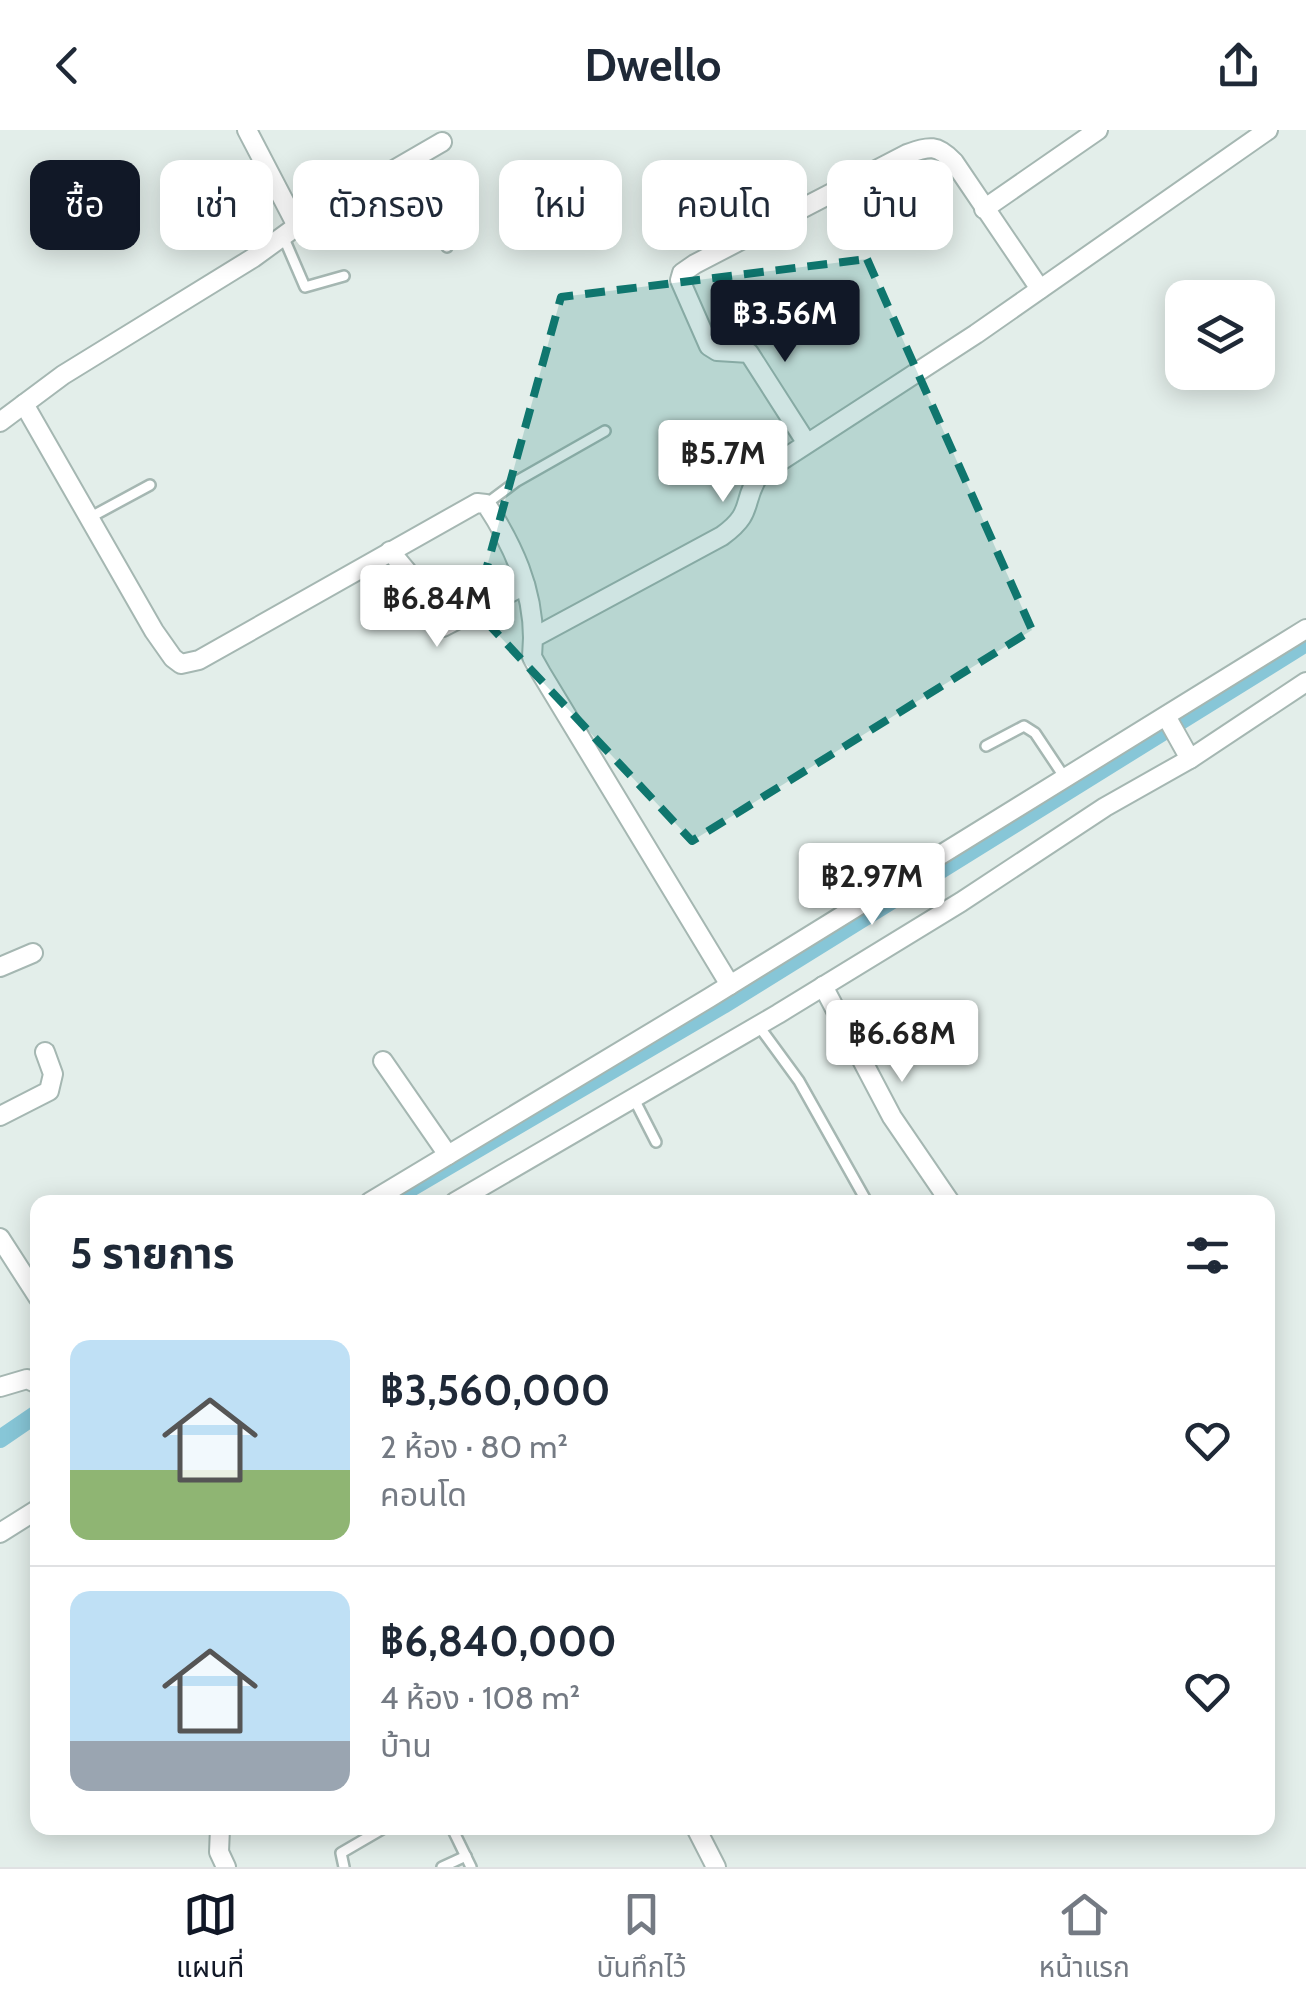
<!DOCTYPE html>
<html lang="th">
<head>
<meta charset="utf-8">
<style>
	body { margin:0; font-family:Cabin,"Noto Sans Thai",sans-serif; background:#f6f6f7; color:#1f2937; height:100vh; display:flex; flex-direction:column; font-size:38px; white-space:nowrap }
	* { box-sizing:border-box; margin:0 }
	p { font-size:32px; color:#747a83 }
	.icon { flex:none; width:55px; height:55px; fill:none; stroke:currentColor; stroke-width:2; stroke-linecap:round; stroke-linejoin:round }
	.map { position:relative; flex:1; overflow:hidden }
	.details { position:absolute; left:30px; top:1065px; width:1245px; height:640px; display:flex; flex-direction:column; background:#fff; border-radius:20px; box-shadow:0 5px 25px #0003 }
	.details>* { flex:none }
	.guide { position:absolute; left:30px; top:30px; width:1248px; height:90px; display:flex; gap:20px }
	.buttons { position:absolute; left:1165px; top:150px; display:grid; gap:20px }
	.buttons a { display:grid; place-items:center; width:110px; height:110px; border-radius:20px; background:#fff; box-shadow:0 5px 25px #0003; font-size:50px }
	.price { position:absolute; translate:-50% -85px; padding:0 22px; border-radius:10px; background:#fff; color:#222; font-size:32px; line-height:65px; filter:drop-shadow(0 2px 5px #0008) }
	.price::after { content:''; position:absolute; left:50%; top:60px; width:30px; height:22px; margin-left:-15px; background:inherit; clip-path:polygon(0 0,100% 0,50% 100%) }
	.price.active { background:#111827; color:#fff }
	ul { padding:0; list-style:none }
	li { display:flex; align-items:center; gap:30px; height:250px; padding:0 40px }
	li+li { border-top:2px solid #e0e1e3 }
	li span { display:grid; place-items:center; flex:none; width:280px; height:200px; border-radius:20px; color:#555 }
	li>.icon { margin-inline-start:auto }
	span .icon { width:120px; height:120px; fill:#fffc; stroke-width:1 }
	li b { font-size:42px }
	h2 { display:flex; justify-content:space-between; align-items:center; height:120px; padding:0 40px; font-size:42px }
	.tag { padding:0 35px; border-radius:20px; background:#fff; box-shadow:0 5px 25px #0003; font-size:35px; line-height:90px }
	.tag.active { background:#111827; color:#fff }
	header { display:flex; justify-content:space-between; align-items:center; height:130px; padding:0 40px; background:#fff; font-size:45px; font-weight:700 }
	.menu { display:flex; justify-content:space-around; align-items:center; height:140px; border-top:2px solid #e0e1e3; background:#fff; font-size:28px; color:#747a83 }
	.menu a { display:grid; justify-items:center; gap:5px }
	.menu .active { color:#111827 }
	.map>svg:first-child { display:block }
	.lines { fill:none; stroke-linecap:round; stroke-linejoin:round }
	.canal { stroke:#87c6d7; stroke-width:18 }
	.service-casing { stroke:#a5b7b2; stroke-width:14 }
	.minor-casing { stroke:#a5b7b2; stroke-width:22 }
	.service { stroke:#fff; stroke-width:9 }
	.minor { stroke:#fff; stroke-width:18 }
	.marked { fill:#0f766e; fill-opacity:0.2; stroke:#0f766e; stroke-width:8; stroke-dasharray:20 12; stroke-linejoin:round }
</style>
</head>
<body>
<header><svg class="icon" aria-label="back" viewBox="0 0 24 24"><path d="M15 5l-7 7 7 7"/></svg>Dwello<svg class="icon" aria-label="share" viewBox="0 0 24 24"><path d="M12 15V3M7 8l5-5 5 5M5 13v7h14v-7"/></svg></header>
<div class="map">
<svg width="1306" height="1737" viewBox="0 0 1306 1737">
	<rect width="100%" height="100%" fill="#e3eeea"/>
	<g class="lines">
		<!-- canal -->
		<g class="canal">
			<polyline points="387,1072 723,875 1306,513"/>
			<polyline points="0,1309 38,1283"/>
		</g>
		<defs>
			<g id="service">
				<polyline points="392,41 427,76 447,117"/>
				<polyline points="283,106 305,157 344,146"/>
				<polyline points="486,374 517,351 605,301"/>
				<polyline points="89,388 150,355"/>
				<polyline points="986,616 1024,596 1035,603 1065,648"/>
				<polyline points="758,895 799,951 867,1072"/>
				<polyline points="634,969 656,1012"/>
				<polyline points="452,1698 471,1737"/>
				<polyline points="344,1737 341,1723 384,1698"/>
				<polyline points="442,1737 466,1726"/>
			</g>
			<g id="minor">
				<polyline points="247,0 297,96"/>
				<polyline points="984,79 1098,0"/>
				<path d="M24 274 154 501 173 528 181 534 199 530 477 373 486 374C513 415 533 459 533 508"/>
				<polyline points="0,292 63,245 253,128 297,96 442,12"/>
				<path d="M806 312 749 223 717 221 709 216 680 150 682 143 695 134 907 24C930 16 937 14 954 32L1040 159"/>
				<polyline points="390,421 425,463 443,497 525,455"/>
				<polyline points="1166,586 1190,629"/>
				<polyline points="0,837 33,823"/>
				<path d="M730 855 541 543 532 527 533 508 722 406C755 382 741 373 759 345L976 204 1268 0"/>
				<polyline points="823,856 892,987 950,1072"/>
				<polyline points="383,931 448,1025"/>
				<polyline points="0,986 49,961 53,944 45,922"/>
				<polyline points="370,1072 709,868 1306,499"/>
				<polyline points="455,1072 778,884 961,772 1105,677 1190,629 1306,552"/>
				<polyline points="0,1108 38,1167"/>
				<polyline points="0,1257 27,1249 38,1254"/>
				<polyline points="0,1403 38,1379"/>
				<polyline points="220,1698 219,1722 226,1737"/>
				<polyline points="696,1698 716,1737"/>
			</g>
		</defs>
		<!-- service casing -->
		<use href="#service" class="service-casing"/>
		<!-- minor casing -->
		<use href="#minor" class="minor-casing"/>
		<!-- service -->
		<use href="#service" class="service"/>
		<!-- minor -->
		<use href="#minor" class="minor"/>
	</g>
	<!-- marked area -->
	<path class="marked" d="M867 129 1032 500 692 711 475 480 561 167Z"/>
</svg>
<div class="buttons">
<a><svg class="icon" aria-label="layers" viewBox="0 0 24 24"><path d="M12 4l9 5-9 5-9-5zM3 14l9 5 9-5"/></svg></a>
</div>
<b class="price active" style="left:785px;top:235px">฿3.56M</b>
<b class="price" style="left:723px;top:375px">฿5.7M</b>
<b class="price" style="left:437px;top:520px">฿6.84M</b>
<b class="price" style="left:872px;top:798px">฿2.97M</b>
<b class="price" style="left:902px;top:955px">฿6.68M</b>
<div class="guide">
<a class="tag active">ซื้อ</a>
<a class="tag">เช่า</a>
<a class="tag">ตัวกรอง</a>
<a class="tag">ใหม่</a>
<a class="tag">คอนโด</a>
<a class="tag">บ้าน</a>
</div>
<section class="details">
<h2>5 รายการ<svg class="icon" aria-label="filters" viewBox="0 0 24 24"><path d="M4 7h16M4 17h16"/><circle cx="9" cy="7" r="2"/><circle cx="15" cy="17" r="2"/></svg></h2>
<ul>
<li><span style="background:linear-gradient(#bfe0f5 65%,#8fb573 0)"><svg class="icon" aria-label="home" viewBox="0 0 24 24"><path d="M3 11l9-7 9 7M6 9v11h12V9"/></svg></span><div><b>฿3,560,000</b><p>2 ห้อง · 80 m²</p><p>คอนโด</p></div><svg class="icon" aria-label="heart" viewBox="0 0 24 24"><path d="M12 20l-8-8c-3-5 5-10 8-4 3-6 11-1 8 4z"/></svg></li>
<li><span style="background:linear-gradient(#bfe0f5 75%,#9aa5b1 0)"><svg class="icon" aria-label="home" viewBox="0 0 24 24"><path d="M3 11l9-7 9 7M6 9v11h12V9"/></svg></span><div><b>฿6,840,000</b><p>4 ห้อง · 108 m²</p><p>บ้าน</p></div><svg class="icon" aria-label="heart" viewBox="0 0 24 24"><path d="M12 20l-8-8c-3-5 5-10 8-4 3-6 11-1 8 4z"/></svg></li>
</ul>
</section>
</div>
<nav class="menu">
<a class="active"><svg class="icon" aria-label="map" viewBox="0 0 24 24"><path d="M3 6l6-2 6 2 6-2v14l-6 2-6-2-6 2zM9 4v14M15 6v14"/></svg>แผนที่</a>
<a><svg class="icon" aria-label="saved" viewBox="0 0 24 24"><path d="M7 4h10v16l-5-4-5 4z"/></svg>บันทึกไว้</a>
<a><svg class="icon" aria-label="home" viewBox="0 0 24 24"><path d="M3 11l9-7 9 7M6 9v11h12V9"/></svg>หน้าแรก</a>
</nav>
</body>
</html>
